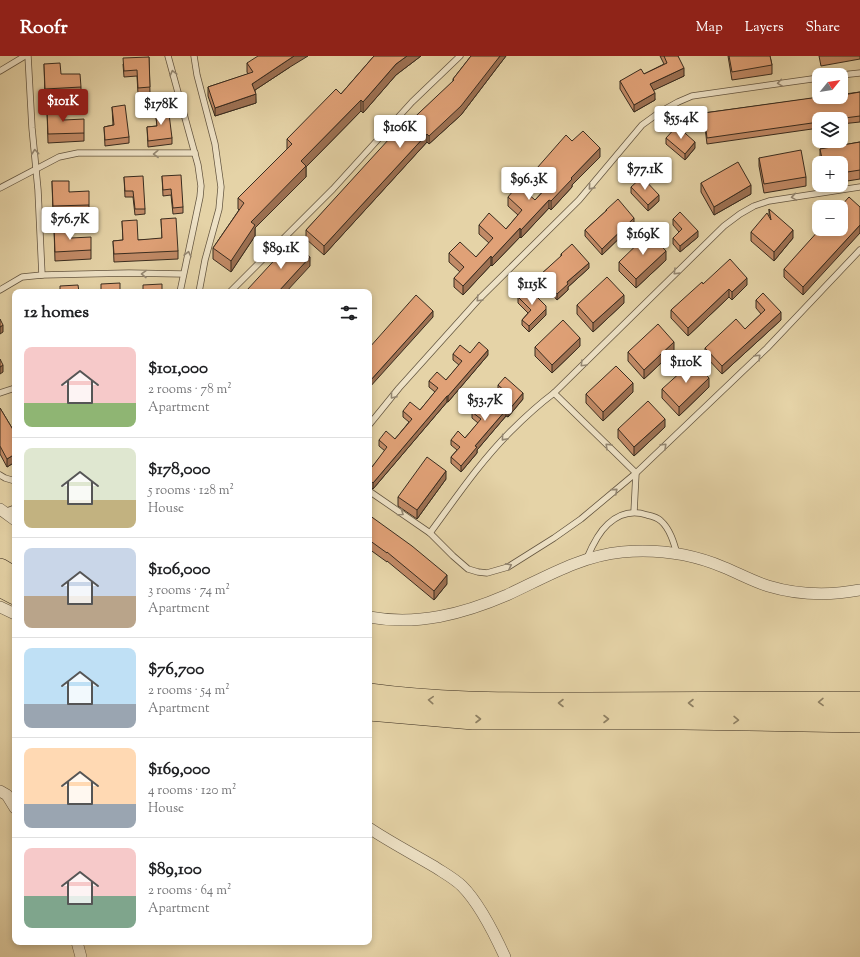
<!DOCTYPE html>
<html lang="en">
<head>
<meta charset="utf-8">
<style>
	body { margin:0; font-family:"Sorts Mill Goudy",serif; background:#f6f6f6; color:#202124; height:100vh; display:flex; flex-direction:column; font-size:15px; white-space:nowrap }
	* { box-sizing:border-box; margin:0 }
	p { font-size:13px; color:#757577 }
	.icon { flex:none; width:22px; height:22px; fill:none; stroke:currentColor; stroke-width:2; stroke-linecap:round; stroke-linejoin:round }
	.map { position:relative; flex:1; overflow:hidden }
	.side { position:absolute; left:12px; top:233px; width:360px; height:656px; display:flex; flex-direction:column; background:#fff; border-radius:8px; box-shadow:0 2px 6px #0003 }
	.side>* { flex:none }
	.needle { width:26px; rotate:60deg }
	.controls { position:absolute; left:812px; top:12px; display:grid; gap:8px }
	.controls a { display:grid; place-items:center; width:36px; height:36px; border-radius:8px; background:#fff; box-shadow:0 2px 6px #0003; font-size:20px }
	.price { position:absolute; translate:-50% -34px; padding:0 9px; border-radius:4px; background:#fff; color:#222; font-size:13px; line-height:26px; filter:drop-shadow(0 1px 2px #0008) }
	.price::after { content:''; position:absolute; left:50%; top:24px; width:12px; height:9px; margin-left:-6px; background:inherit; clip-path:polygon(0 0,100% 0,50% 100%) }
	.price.active { background:#8f2418; color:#fff }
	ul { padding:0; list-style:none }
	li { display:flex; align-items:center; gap:12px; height:100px; padding:0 12px }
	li+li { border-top:1px solid #e0e0e0 }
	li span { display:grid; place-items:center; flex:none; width:112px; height:80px; border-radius:8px; color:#555 }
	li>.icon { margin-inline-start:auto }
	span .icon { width:48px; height:48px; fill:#fffc; stroke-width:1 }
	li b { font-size:17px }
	h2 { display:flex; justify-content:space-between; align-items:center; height:48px; padding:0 12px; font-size:17px }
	header { display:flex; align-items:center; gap:24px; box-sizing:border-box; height:56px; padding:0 20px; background:#8f2418; color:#fff }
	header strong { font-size:19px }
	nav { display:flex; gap:22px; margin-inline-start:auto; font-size:14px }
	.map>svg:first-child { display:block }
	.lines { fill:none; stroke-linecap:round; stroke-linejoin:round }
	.lane-casing { stroke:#645641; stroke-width:7 }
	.street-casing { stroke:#645641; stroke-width:12 }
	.highway-casing { stroke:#392c1f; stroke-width:22 }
	.lane { stroke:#eee2c6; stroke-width:5.5 }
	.street { stroke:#eee2c6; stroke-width:11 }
	.highway { stroke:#e5d3a7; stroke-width:21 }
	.wall { fill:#c18a66; stroke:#392c1f }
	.shaded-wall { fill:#9d7153; stroke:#392c1f }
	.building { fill:#e0a177; stroke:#392c1f }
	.oneway { stroke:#948772 }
	.oneway2 { stroke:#8f8063 }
</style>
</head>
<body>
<header>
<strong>Roofr</strong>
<nav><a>Map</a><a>Layers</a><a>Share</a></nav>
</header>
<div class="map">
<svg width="860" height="901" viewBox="0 0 860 901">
	<rect width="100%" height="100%" fill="#e5d3a7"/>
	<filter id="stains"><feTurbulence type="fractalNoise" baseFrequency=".005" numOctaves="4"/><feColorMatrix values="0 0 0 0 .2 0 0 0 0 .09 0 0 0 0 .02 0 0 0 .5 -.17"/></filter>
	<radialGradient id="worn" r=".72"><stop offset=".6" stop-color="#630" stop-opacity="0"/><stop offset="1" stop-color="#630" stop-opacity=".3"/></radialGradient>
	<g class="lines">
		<defs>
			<g id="lane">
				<polyline points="28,0 32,72 38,134 42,219"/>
				<polyline points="168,0 198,109 201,130 200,141 180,236"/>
				<polyline points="194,0 197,19 215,88 221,131 219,153 205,204 199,236"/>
				<polyline points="0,15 25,0"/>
				<polyline points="841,19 860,17"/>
				<polyline points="0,132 59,101 78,97 195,97"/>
				<polyline points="0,234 22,221 42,219 129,217 183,218"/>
				<polyline points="230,236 333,133 412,46 460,0"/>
				<polyline points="0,337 15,332"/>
				<polyline points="554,337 636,417 634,456"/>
				<polyline points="369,369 399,332 480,242 579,144 642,69 660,56 678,46 692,40 819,22"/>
				<polyline points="0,419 5,422 15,425"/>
				<polyline points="369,435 430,477 453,500 468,513 478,516 487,517 508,511 554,482 581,463 636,417 767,292 860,194"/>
				<polyline points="4,456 15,452"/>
				<path d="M430 477C455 443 480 406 510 376 524 362 538 349 554 337L724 170 740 158 754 150 769 145 860 131"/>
				<path d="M587 502C592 490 598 477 608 468 619 458 632 454 647 459 652 460 657 461 661 465 670 473 674 487 677 498"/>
			</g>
			<g id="street">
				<polyline points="0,453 15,464"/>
				<polyline points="0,551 15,558"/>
				<path d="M369 561C417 570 463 558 507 539 544 522 580 500 622 496 656 493 692 498 723 511 738 517 752 525 768 530 798 539 829 540 860 534"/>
				<polyline points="0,735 7,739 15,752"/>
				<path d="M369 772C390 786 413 798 435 811 444 817 455 823 462 830 479 847 495 879 505 901"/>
				<polyline points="77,886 81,901"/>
			</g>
			<g id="highway">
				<polyline points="0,513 15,522"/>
				<polyline points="0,530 15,538"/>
				<path d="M369 638C441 648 514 647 587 647 678 647 769 647 860 646"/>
				<polyline points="369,654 473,663 683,663 860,666"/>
			</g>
		</defs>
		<!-- lane casing -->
		<use href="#lane" class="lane-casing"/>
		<!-- street casing -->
		<use href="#street" class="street-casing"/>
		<!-- highway casing -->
		<use href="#highway" class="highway-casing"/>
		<!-- lane -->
		<use href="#lane" class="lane"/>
		<!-- street -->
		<use href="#street" class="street"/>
		<!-- highway -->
		<use href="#highway" class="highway"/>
	</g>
	<!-- wall -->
	<g class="wall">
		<polygon points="374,0 421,0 396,19 363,57 361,55 306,111 306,121 255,172 255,180 231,216 213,203 213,192 239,154 238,153 238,142 287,93 287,83 341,38"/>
		<polygon points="471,0 506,0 496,13 461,59 429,88 427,86 324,199 306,183 306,174 402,73 453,26 453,23"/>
		<polygon points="660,0 678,0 684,20 653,34 655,44 634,56 620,33 620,25 644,18 664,8"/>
		<polygon points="728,0 770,0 772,9 772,18 732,24"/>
		<polygon points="819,0 860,0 860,3 821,10"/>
		<polygon points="149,1 150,37 138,38 137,20 124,21 123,8"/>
		<polygon points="247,7 290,11 255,34 256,47 215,60 208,40 208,31 248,18 247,16"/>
		<polygon points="44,8 81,31 81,40 45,42"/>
		<polygon points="860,36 860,66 841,68 841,63 819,63 819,72 707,88 704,63 704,57"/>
		<polygon points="112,51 129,81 129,87 105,90 104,71 113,69"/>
		<polygon points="155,52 172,82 172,88 148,91 147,71 157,70"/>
		<polygon points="47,54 84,77 84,85 48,87"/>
		<polygon points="666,82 695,92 685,104 666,88"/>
		<polygon points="572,85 600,101 572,129 572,131 551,154 549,152 521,182 520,181 492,210 491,209 463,239 454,231 454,222 460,216 449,206 449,197 476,201 489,187 479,178 479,169 506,173 518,159 508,150 508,141 535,144 547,131 537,121 537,112"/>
		<polygon points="860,86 860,123 841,126 841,107 821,107 820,102 820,93"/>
		<polygon points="759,102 806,121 806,130 764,137 759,110"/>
		<polygon points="162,120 183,151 183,157 173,158 171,139 163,140"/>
		<polygon points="124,121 145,153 145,158 135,159 133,141 125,141"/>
		<polygon points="52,125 89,149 89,157 53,159"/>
		<polygon points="701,127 751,138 714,159 701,136"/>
		<polygon points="631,131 659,145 648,155 631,137"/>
		<polygon points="860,151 803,239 784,221 784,213"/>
		<polygon points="769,153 793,182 774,205 751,185 751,176 769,160"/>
		<polygon points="606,154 634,168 602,199 585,180 585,174 606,155"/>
		<polygon points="161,163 178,195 178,203 114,206 113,185 123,184 122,165 138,184 162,183"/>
		<polygon points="673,163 698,181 680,196 673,188 673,182 679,176 673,169"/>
		<polygon points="54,171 91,194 91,203 55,205"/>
		<polygon points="561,198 589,212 568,231 568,234 557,244 540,225 540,219 561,201"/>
		<polygon points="666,204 636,232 619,215 619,206"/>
		<polygon points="703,228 747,229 732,244 729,241 688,280 671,262 671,254"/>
		<polygon points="518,241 546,259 529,276 522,269 522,264 528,257 518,247"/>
		<polygon points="756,244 781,264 722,318 705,300 705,292 745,273 761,258 756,252"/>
		<polygon points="624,247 593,276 577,258 577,249"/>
		<polygon points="580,290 552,317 535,300 535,291"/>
		<polygon points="674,295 644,323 628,305 628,296"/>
		<polygon points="470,297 488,299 448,346 447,346 373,433 369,429 369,409 372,411 385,395 379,390 379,384 395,383 409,366 403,361 403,355 420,354 435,336 429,331 429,325 446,324 459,309 453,304 453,298"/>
		<polygon points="498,329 523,343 508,361 506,360 477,394 477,397 461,416 451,407 451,401 457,394 451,389 451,384 465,382 478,367 472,362 472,356 489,356 503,340 498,335"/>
		<polygon points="709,331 679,360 662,342 662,333"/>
		<polygon points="633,336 603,365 586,347 586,338"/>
		<polygon points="0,352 15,377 15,406 7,411 0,398"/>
		<polygon points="665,371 634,400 618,382 618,373"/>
		<polygon points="446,423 417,463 398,450 398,441"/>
		<polygon points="369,459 447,528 434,544 387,505 387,506 369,493"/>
	</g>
	<!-- shaded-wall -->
	<g class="shaded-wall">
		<polygon points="294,0 308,0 290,11 252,36 252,28"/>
		<polygon points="407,0 421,0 396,19 363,57 363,46 396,8"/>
		<polygon points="500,0 506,0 496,13 461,59 429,88 429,80"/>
		<polygon points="684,12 684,20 650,36 650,28"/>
		<polygon points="655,37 655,44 634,56 634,49"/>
		<polygon points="256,38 256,47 215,60 215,52"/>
		<polygon points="361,44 361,55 306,111 306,121 255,172 255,180 231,216 231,205 251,166 301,105"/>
		<polygon points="427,78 427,86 324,199 324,190"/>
		<polygon points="695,86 695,92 685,104 685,98"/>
		<polygon points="600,92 600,101 572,129 572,131 551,154 551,145 571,122"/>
		<polygon points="751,129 751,138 714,159 714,151"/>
		<polygon points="659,139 659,145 648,155 648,149"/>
		<polygon points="549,144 549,152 521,182 521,174"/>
		<polygon points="634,162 634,168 602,199 602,193"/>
		<polygon points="860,169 860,177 803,239 803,231"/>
		<polygon points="520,172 520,181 492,210 492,202"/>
		<polygon points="793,174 793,182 774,205 774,196"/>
		<polygon points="698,175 698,181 680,196 680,190"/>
		<polygon points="666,195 666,204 636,232 636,223"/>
		<polygon points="491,200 491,209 463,239 463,230"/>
		<polygon points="310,201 310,210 286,236 278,236"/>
		<polygon points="589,207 589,212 568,231 568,234 557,244 557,238 567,226"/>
		<polygon points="747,222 747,229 732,244 732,236"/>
		<polygon points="729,233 729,241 688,280 688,272"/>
		<polygon points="624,239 624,247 593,276 593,267"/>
		<polygon points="546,253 546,259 529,276 529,270"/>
		<polygon points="433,255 433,261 369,332 369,326"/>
		<polygon points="781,256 781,264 722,318 722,310"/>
		<polygon points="3,269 3,276 0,278 0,271"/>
		<polygon points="580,282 580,290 552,317 552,309"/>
		<polygon points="674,286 674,295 644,323 644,314"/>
		<polygon points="488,294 488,299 448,346 448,340"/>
		<polygon points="3,309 3,316 0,318 0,311"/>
		<polygon points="709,322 709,331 679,360 679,351"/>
		<polygon points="633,327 633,336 603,365 603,356"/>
		<polygon points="523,337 523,343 508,361 508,355"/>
		<polygon points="447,340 447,346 373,433 373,427"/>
		<polygon points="506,354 506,360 477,394 477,397 461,416 461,410 475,390"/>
		<polygon points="665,363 665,371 634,400 634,391"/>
		<polygon points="15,398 15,406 7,411 7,403"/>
		<polygon points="446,415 446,423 417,463 417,454"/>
		<polygon points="447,519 447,528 434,544 434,535"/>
	</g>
	<!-- building -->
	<g class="building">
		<polygon points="258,0 294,0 252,28 256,38 215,52 208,31 253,16 247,7"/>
		<polygon points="374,0 407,0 396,8 363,46 361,44 301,105 306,110 251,166 255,169 231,205 213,192 244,147 238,142 292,88 287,83 336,33 341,38"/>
		<polygon points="471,0 500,0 461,50 429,80 427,78 324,190 306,174 400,71 402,73 454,24 453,23"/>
		<polygon points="664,0 678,0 684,12 650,28 655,37 634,49 620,25 641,13 644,18 667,7"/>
		<polygon points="729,0 770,0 772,9 732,16"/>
		<polygon points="149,1 150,31 138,32 137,14 124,15 123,2"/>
		<polygon points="60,7 61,18 80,18 81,31 45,33 44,8"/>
		<polygon points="860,36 860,60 837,63 819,63 819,66 707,82 704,57 819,41 841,41 841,38 843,37 843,39"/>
		<polygon points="125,49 129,81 105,84 104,71 114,69 112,51"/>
		<polygon points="168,50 172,82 148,85 147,71 157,70 155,52"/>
		<polygon points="64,53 64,64 84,63 84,77 48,78 47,54"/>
		<polygon points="677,70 695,86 685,98 666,82"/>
		<polygon points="583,75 600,92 571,122 572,123 551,145 549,144 521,174 520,172 492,202 491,200 463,230 454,222 464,211 449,197 460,186 476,201 493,182 479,169 489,157 506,173 522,154 508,141 518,129 535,144 552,126 537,112 566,79 572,85"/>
		<polygon points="860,86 860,114 841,117 841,107 823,107 820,93"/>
		<polygon points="801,94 806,121 764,128 759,102"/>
		<polygon points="738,106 751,129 714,151 701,127"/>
		<polygon points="181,119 183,151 173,152 171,133 163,134 162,120"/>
		<polygon points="143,120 145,153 135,153 133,135 125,135 124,121"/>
		<polygon points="642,121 659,139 648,149 631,131"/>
		<polygon points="52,125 69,125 69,136 89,135 89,149 53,150"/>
		<polygon points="849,141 860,151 860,169 803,231 784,213 820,173 841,173 841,151 840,151"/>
		<polygon points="618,143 634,162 602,193 585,174 607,154 606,154"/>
		<polygon points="769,153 793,174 774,196 751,176 767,157 771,164"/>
		<polygon points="680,156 698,175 680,190 673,182 682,173 673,163"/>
		<polygon points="176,162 178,195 114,198 113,185 123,184 122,165 137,164 138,184 162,182 161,163"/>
		<polygon points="54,171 71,171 71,182 91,181 91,194 55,196"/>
		<polygon points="649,177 666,195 636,223 619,206"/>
		<polygon points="292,185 310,201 278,236 249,236 247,234"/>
		<polygon points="572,188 589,207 567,226 568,228 557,238 540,219 562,199 561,198"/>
		<polygon points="730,203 747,222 732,236 729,233 688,272 671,254 702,226 703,228"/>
		<polygon points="607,221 624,239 593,267 577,249"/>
		<polygon points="120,227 120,236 101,236 101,228"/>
		<polygon points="162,228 162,236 143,236 143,229"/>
		<polygon points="78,229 79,236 60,236 60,230"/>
		<polygon points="528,232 546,250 546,253 529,270 522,264 531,254 518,241"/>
		<polygon points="763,237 781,256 722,310 705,292 736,263 745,273 765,254 756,244"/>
		<polygon points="416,239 433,255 369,326 369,292"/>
		<polygon points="0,263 3,269 0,271"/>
		<polygon points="563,264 580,282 552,309 535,291"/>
		<polygon points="658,268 674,286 644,314 628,296"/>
		<polygon points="479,286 488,294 448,340 447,340 373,427 369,423 369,409 372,411 387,391 379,384 386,375 395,383 412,363 403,355 410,346 420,354 438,332 429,325 437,316 446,324 462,305 453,298 460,289 470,297"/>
		<polygon points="0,303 3,309 0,311"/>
		<polygon points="693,305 709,322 679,351 662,333"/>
		<polygon points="616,310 633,327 603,356 586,338"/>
		<polygon points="505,321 523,337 508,355 506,354 475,390 477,391 461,410 451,401 460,391 451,384 458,375 465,382 481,363 472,356 479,348 489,356 506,336 498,329"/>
		<polygon points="648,345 665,363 634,391 618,373"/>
		<polygon points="0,352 15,377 15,398 7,403 0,390"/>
		<polygon points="427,401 446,415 417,454 398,441"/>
		<polygon points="369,459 412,490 447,519 434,535 387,496 387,497 369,484"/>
	</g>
	<!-- one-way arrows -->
	<defs><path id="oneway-chevron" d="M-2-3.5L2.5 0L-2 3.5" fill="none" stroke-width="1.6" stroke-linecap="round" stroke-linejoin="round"/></defs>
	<g class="oneway">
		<use href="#oneway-chevron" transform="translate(173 17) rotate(-104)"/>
		<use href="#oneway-chevron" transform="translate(780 27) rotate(171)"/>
		<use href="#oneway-chevron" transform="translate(35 96) rotate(-96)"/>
		<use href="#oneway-chevron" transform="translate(156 98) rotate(179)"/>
		<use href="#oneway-chevron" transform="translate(591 131) rotate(131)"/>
		<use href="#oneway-chevron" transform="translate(794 141) rotate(171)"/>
		<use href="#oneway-chevron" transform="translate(188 198) rotate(-77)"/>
		<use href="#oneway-chevron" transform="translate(676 216) rotate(136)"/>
		<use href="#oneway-chevron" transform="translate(144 218) rotate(-179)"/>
		<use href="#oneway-chevron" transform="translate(479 243) rotate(134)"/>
		<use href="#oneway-chevron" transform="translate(758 301) rotate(-44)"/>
		<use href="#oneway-chevron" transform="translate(583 308) rotate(135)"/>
		<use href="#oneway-chevron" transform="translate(393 340) rotate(129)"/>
		<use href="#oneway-chevron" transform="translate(504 382) rotate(131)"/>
		<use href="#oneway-chevron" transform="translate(608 390) rotate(-136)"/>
		<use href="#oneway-chevron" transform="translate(664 390) rotate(-44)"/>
		<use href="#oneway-chevron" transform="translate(615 435) rotate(-41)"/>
		<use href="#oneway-chevron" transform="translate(401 457) rotate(35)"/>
		<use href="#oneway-chevron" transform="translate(509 510) rotate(-26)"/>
	</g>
	<g class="oneway2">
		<use href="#oneway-chevron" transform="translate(431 644) rotate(-176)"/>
		<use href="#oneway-chevron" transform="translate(821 646) rotate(179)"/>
		<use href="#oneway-chevron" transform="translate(561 647) rotate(-180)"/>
		<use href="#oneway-chevron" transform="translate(691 647) rotate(-180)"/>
		<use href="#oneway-chevron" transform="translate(478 663)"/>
		<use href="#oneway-chevron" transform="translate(606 663)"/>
		<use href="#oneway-chevron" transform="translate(736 664) rotate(1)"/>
	</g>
	<rect width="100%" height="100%" filter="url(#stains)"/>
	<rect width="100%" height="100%" fill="url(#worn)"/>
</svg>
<div class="controls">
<a><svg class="needle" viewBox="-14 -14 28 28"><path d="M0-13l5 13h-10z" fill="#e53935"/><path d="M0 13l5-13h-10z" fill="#757577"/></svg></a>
<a><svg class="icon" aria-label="layers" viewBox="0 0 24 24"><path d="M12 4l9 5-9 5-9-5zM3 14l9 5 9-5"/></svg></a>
<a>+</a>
<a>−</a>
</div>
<b class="price active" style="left:63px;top:67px">$101K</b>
<b class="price" style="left:161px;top:70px">$178K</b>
<b class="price" style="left:681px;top:84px">$55.4K</b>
<b class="price" style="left:400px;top:93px">$106K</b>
<b class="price" style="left:645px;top:135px">$77.1K</b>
<b class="price" style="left:529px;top:145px">$96.3K</b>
<b class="price" style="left:70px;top:185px">$76.7K</b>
<b class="price" style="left:643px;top:200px">$169K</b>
<b class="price" style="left:281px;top:214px">$89.1K</b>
<b class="price" style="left:532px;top:250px">$115K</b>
<b class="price" style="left:686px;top:328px">$110K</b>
<b class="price" style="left:485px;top:366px">$53.7K</b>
<section class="side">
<h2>12 homes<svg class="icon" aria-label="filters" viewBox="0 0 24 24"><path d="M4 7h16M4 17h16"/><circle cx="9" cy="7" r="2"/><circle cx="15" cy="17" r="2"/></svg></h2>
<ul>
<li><span style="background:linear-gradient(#f6c9c9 70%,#8fb573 0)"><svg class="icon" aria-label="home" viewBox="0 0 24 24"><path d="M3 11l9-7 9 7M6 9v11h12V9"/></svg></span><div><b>$101,000</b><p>2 rooms · 78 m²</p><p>Apartment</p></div></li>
<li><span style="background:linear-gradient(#dfe7d0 65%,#c2b280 0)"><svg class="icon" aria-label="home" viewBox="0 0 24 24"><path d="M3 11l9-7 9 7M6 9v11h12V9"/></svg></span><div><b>$178,000</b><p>5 rooms · 128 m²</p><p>House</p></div></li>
<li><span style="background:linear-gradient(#c9d6e8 60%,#b9a48a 0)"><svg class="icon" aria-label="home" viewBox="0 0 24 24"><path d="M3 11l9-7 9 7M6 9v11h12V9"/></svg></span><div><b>$106,000</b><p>3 rooms · 74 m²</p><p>Apartment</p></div></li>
<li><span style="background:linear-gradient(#bfe0f5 70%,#9aa5b1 0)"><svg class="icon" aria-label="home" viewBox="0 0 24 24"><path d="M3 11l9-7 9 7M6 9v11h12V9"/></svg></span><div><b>$76,700</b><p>2 rooms · 54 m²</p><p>Apartment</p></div></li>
<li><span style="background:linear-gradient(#ffd9b3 70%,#9aa5b1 0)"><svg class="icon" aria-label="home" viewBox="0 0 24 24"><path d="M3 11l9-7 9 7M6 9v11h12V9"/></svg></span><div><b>$169,000</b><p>4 rooms · 120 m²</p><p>House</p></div></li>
<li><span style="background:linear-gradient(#f6c9c9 60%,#7fa58c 0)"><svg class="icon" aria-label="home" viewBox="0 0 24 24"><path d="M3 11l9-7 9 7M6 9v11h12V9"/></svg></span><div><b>$89,100</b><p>2 rooms · 64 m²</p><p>Apartment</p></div></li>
</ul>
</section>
</div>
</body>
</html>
